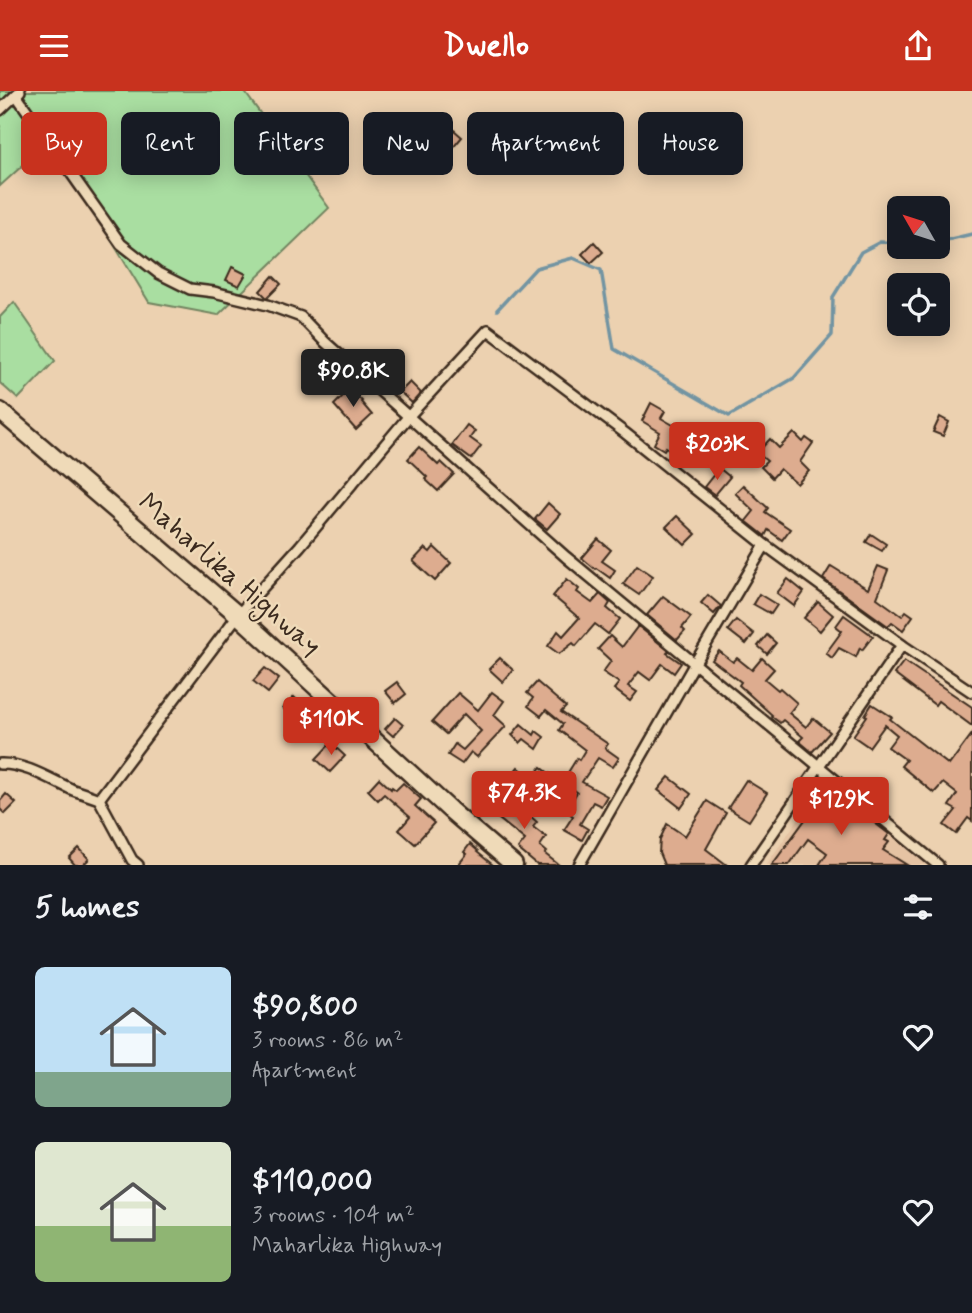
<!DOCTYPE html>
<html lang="en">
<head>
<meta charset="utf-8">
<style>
	body { margin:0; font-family:Mynerve,sans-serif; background:#20242c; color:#f1f3f6; height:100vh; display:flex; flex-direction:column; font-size:26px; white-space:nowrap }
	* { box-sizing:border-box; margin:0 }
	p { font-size:23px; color:#9ea1a6 }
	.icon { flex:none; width:38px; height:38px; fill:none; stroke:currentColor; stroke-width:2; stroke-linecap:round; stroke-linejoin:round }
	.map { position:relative; height:774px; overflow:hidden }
	.sheet { display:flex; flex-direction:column; background:#171b24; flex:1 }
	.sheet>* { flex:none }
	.hud { position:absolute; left:21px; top:21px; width:931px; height:63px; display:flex; gap:14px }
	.needle { width:46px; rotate:309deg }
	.tools { position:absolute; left:887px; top:105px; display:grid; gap:14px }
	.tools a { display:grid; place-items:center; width:63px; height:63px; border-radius:10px; background:#171b24; box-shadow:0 4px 18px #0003; font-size:35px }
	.price { position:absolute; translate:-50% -60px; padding:0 16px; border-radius:7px; background:#c8321e; color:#fff; font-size:23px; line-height:46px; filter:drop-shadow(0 2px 4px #0008) }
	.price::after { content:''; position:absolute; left:50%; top:42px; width:21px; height:16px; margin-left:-10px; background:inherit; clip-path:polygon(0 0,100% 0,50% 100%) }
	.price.selected { background:#222; color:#fff }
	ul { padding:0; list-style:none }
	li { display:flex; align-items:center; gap:21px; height:175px; padding:0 35px }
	li span { display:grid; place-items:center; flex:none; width:196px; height:140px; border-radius:10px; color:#555 }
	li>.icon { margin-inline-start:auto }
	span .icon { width:84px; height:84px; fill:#fffc; stroke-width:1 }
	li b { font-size:30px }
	h2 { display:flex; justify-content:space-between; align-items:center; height:84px; padding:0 35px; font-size:30px }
	.tag { padding:0 24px; border-radius:10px; background:#171b24; box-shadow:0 4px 18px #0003; font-size:24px; line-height:63px }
	.tag.selected { background:#c8321e; color:#fff }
	header { display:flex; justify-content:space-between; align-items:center; height:91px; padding:0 35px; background:#c8321e; color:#fff; font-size:32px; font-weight:700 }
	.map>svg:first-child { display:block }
	.built { fill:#e5c3a3 }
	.green { fill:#a9dea1; stroke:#728460; stroke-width:2 }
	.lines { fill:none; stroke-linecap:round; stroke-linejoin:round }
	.stream { stroke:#7294a2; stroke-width:3.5 }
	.building { fill:#ddac8f; stroke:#3b2a1e; stroke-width:2 }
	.street-casing { stroke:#3b2a1e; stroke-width:14 }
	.highway-casing { stroke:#3b2a1e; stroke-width:21 }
	.street { stroke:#efdab8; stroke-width:9 }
	.highway { stroke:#efdab8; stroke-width:16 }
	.labels { text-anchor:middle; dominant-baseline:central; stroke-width:5; stroke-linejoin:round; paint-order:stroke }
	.street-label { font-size:28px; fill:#3b2a1e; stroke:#efdab8 }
</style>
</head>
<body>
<header><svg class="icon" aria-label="menu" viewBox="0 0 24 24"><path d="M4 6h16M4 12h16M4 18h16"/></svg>Dwello<svg class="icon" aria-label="share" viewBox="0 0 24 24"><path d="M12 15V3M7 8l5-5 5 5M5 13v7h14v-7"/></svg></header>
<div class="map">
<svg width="972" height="774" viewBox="0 0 972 774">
	<rect width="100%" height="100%" fill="#ecd1b0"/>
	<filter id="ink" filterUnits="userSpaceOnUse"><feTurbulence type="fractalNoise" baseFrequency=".0143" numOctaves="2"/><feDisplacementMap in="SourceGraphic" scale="14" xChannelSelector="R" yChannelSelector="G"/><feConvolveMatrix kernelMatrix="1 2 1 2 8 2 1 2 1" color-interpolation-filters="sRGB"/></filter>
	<g filter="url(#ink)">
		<!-- built -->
		<polygon class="built" points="826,689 881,736 926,774 766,774"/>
		<!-- green -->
		<g class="green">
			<polygon points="0,0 244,0 329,117 218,224 149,211 91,116 45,54 0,95"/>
			<polygon points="14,211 55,270 18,308 0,292 0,226"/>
		</g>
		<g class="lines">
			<!-- stream -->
			<g class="stream">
				<polyline points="938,151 972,143"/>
				<polyline points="497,219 536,177 573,167 601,179 614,258 729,325 794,287 832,244 833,206 861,161 880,151 900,152"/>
			</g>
		</g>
		<!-- building -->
		<g class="building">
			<polygon points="454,39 462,46 452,58 444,52"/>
			<polygon points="594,151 603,161 591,172 582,163"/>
			<polygon points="232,176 246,183 239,195 226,189"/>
			<polygon points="273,185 281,193 267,207 260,200"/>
			<polygon points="389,260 398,269 389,279 380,271"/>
			<polygon points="410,291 421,302 412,312 400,301"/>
			<polygon points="350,298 362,310 361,311 372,324 356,339 334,314"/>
			<polygon points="651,312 665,320 661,327 680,338 698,351 684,369 666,356 664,359 654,353 660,341 642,330"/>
			<polygon points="940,326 949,331 943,345 933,341"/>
			<polygon points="467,334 475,340 470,347 481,355 471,368 452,354"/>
			<polygon points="794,342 803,351 806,347 813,352 800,371 809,380 797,393 780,378 772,387 761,376 767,370 757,362 770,348 779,357"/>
			<polygon points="419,356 438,374 441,371 454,383 438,400 425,388 427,386 408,368"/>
			<polygon points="719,377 730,386 715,404 704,396"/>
			<polygon points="743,394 768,417 765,421 790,438 782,449 768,439 765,445 746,430 754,420 735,402"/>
			<polygon points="548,412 560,423 547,438 535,428"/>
			<polygon points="677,425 696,443 685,454 666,436"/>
			<polygon points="871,443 886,453 882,460 866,451"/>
			<polygon points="598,448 611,459 602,470 615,479 610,487 596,477 595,478 582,467"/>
			<polygon points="434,456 451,472 435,490 413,470 425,457 430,461"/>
			<polygon points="637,474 653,485 639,504 623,493"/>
			<polygon points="831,475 868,498 878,475 888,479 877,507 902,525 906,520 913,525 903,539 892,531 888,535 823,488"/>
			<polygon points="567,488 579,498 577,501 592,512 600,503 610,512 607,517 620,528 608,543 595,533 576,555 573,552 559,563 548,555 558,540 563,545 579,527 553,505"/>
			<polygon points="788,488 804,501 794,515 777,502"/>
			<polygon points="759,503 777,514 771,523 753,513"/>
			<polygon points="708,504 721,515 714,523 701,512"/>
			<polygon points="663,505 691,526 682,537 685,540 677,549 647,524"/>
			<polygon points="818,511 833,524 820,540 804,527"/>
			<polygon points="844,524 873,545 862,559 860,557 856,566 839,557 832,567 826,562 842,540 836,535"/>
			<polygon points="736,529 754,543 746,553 728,539"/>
			<polygon points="638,535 669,560 667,562 681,572 674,582 662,573 650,589 639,581 628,595 637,601 630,610 614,598 619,592 603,581 611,570 598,558 610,545 622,556"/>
			<polygon points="767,544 776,552 767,563 758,555"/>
			<polygon points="719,560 733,571 737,567 752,579 762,567 774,578 765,588 778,599 780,597 797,612 789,622 806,636 813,627 830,641 812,661 799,650 803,646 783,629 780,632 771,625 772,624 739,594 741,591 712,569"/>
			<polygon points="500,567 513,579 503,591 489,578"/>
			<polygon points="904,570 972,616 972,635 938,610 935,614 894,583"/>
			<polygon points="265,577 279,588 268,602 253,590"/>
			<polygon points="397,591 406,603 395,612 385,600"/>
			<polygon points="537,591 566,616 561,621 608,653 605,657 619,667 613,676 598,667 582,691 607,705 601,715 593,711 580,733 588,738 582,749 564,739 573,725 566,720 577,701 562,691 577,667 579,669 585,659 559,639 563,633 546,619 541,625 528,615 533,607 527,602"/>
			<polygon points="492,601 504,610 494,624 506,635 477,666 471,661 462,673 448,664 455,653 463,659 481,640 464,623 446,643 432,631 458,602 478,619"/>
			<polygon points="294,606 313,625 301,635 283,617"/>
			<polygon points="872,613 892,626 890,628 949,674 972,643 972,730 968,727 956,743 944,734 956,719 949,715 957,703 943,692 934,702 901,675 906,669 888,656 897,644 885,634 869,656 853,645 867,625 865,624"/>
			<polygon points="395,627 403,634 393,645 385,638"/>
			<polygon points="521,633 534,644 536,640 544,646 537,658 524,648 520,652 512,644"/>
			<polygon points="331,652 345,665 330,681 316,668"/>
			<polygon points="518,676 530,686 522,695 510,686"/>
			<polygon points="541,676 555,687 544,701 530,690"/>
			<polygon points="669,686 691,703 681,717 658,699"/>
			<polygon points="379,687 391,698 392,696 396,699 403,692 421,708 415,715 434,732 415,753 399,739 410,726 384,703 378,709 368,699"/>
			<polygon points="746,689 767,702 749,730 728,717"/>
			<polygon points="6,703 16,712 5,723 0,718 0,710"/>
			<polygon points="510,703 522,713 520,716 537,731 533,736 546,746 540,755 547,761 545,763 559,774 537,774 518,758 525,749 494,724"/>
			<polygon points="824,703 838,713 842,707 889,743 885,749 889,751 883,759 907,774 819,774 827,762 808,748 789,774 772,774"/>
			<polygon points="707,710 726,722 706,758 727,774 664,774 659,762 660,748 667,733 685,745"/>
			<polygon points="470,753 478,760 477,761 493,774 458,774 467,763 464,761"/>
			<polygon points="79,757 89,768 83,774 75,774 69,767"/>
		</g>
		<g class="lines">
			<defs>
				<g id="street">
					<polyline points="16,4 121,153 158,182 190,198 214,201 268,214 301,226 325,251 566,466 938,774"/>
					<polyline points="0,19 20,0"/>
					<polyline points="902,554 972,601"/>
					<path d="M0 673C25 672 51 689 73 699 82 702 91 705 99 708L132 769 138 774"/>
					<polyline points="99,708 238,524 300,455 408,326 488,239 625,342 765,454 902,554 751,774"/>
					<polyline points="579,774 695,572 765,454"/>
				</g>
				<polyline id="highway" points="0,320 238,524 450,719 514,774"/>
			</defs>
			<!-- street casing -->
			<use href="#street" class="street-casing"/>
			<!-- highway casing -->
			<use href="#highway" class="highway-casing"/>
			<!-- street -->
			<use href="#street" class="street"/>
			<!-- highway -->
			<use href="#highway" class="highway"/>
		</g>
	</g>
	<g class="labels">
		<!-- street labels -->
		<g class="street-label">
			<text transform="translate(229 484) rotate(41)">Maharlika Highway</text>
		</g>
	</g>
</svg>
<div class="tools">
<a><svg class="needle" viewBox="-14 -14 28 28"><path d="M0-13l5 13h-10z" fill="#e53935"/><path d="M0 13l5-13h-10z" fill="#9ea1a6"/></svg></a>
<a><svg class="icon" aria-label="locate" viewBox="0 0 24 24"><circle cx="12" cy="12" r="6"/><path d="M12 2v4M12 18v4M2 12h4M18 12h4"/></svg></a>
</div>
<b class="price selected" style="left:353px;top:318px">$90.8K</b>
<b class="price" style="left:717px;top:391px">$203K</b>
<b class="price" style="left:331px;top:666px">$110K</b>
<b class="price" style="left:524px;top:740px">$74.3K</b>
<b class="price" style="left:841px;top:746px">$129K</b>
<div class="hud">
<a class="tag selected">Buy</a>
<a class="tag">Rent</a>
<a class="tag">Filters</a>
<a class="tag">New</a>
<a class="tag">Apartment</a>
<a class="tag">House</a>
</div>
</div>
<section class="sheet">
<h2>5 homes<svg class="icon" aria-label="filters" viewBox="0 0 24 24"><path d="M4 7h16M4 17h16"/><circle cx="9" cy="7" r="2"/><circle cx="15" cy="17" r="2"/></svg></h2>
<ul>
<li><span style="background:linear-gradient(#bfe0f5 75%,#7fa58c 0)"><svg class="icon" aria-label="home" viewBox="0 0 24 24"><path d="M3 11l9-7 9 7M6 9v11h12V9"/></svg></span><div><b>$90,800</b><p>3 rooms · 86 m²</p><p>Apartment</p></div><svg class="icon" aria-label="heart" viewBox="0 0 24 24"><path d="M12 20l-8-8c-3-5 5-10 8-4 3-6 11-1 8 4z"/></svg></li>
<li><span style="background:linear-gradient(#dfe7d0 60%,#8fb573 0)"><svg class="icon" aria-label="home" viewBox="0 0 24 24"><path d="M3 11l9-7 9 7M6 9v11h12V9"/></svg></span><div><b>$110,000</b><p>3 rooms · 104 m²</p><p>Maharlika Highway</p></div><svg class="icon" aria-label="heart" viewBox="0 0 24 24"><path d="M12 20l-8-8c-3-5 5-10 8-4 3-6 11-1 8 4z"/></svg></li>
</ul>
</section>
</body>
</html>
